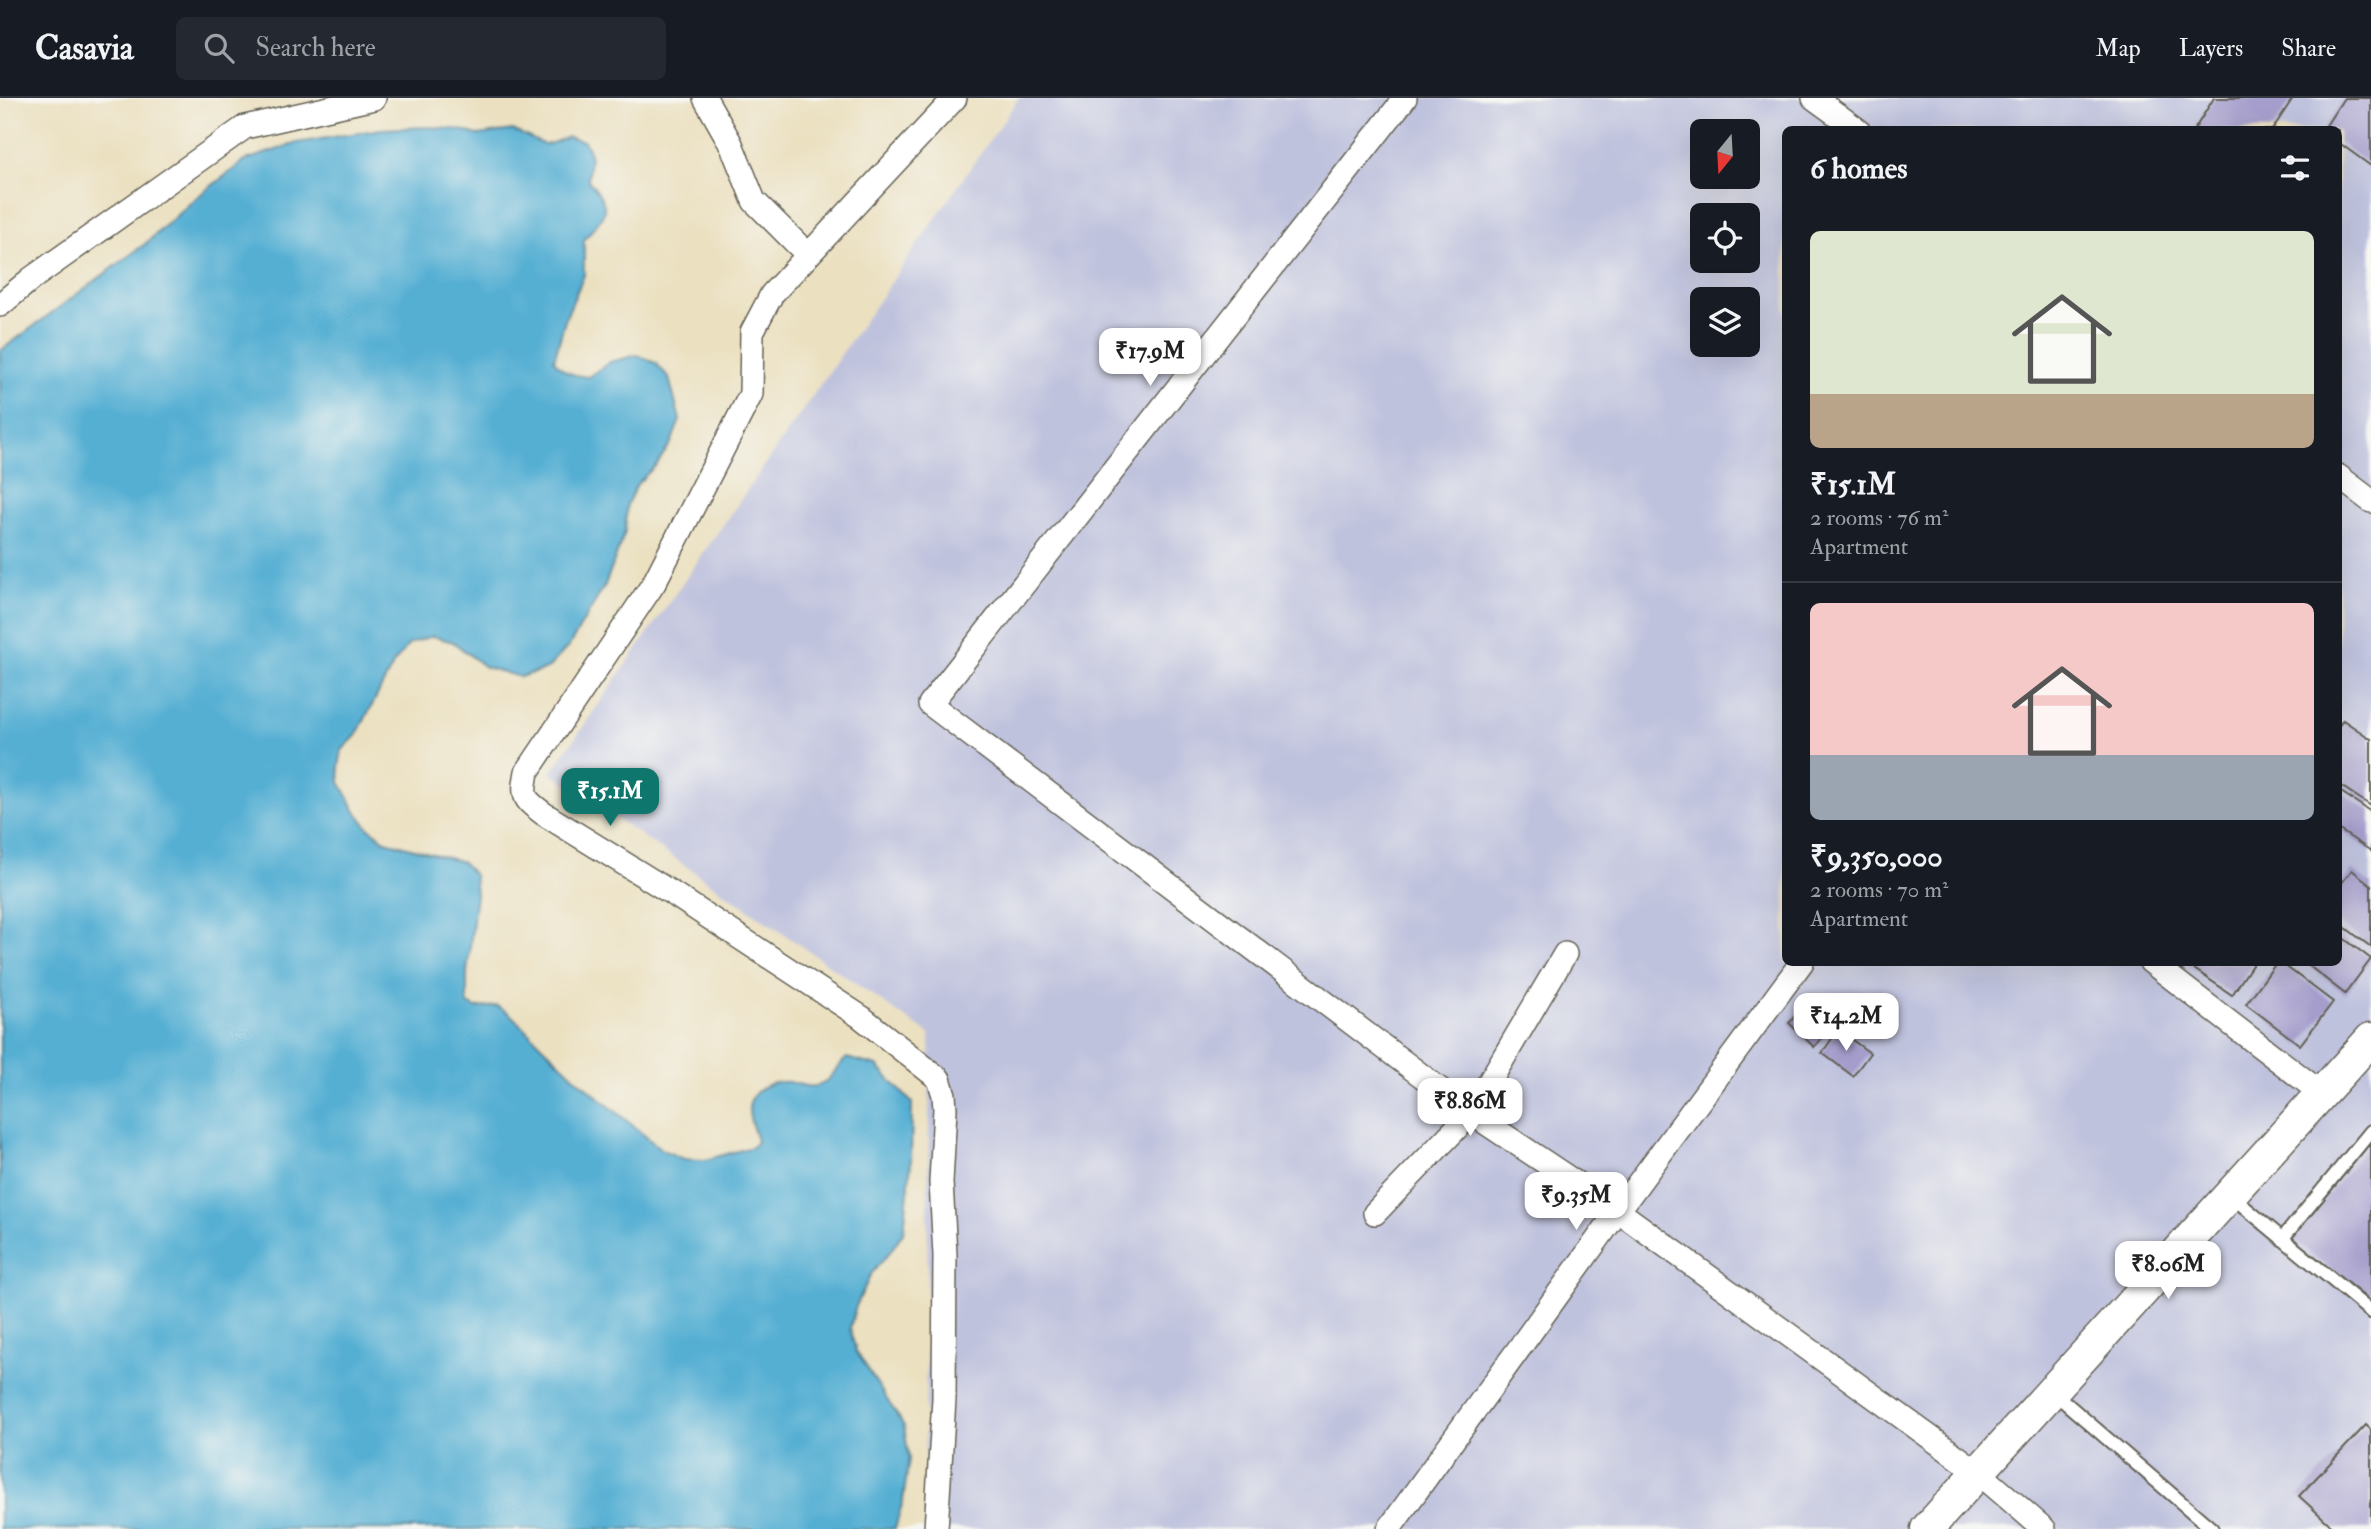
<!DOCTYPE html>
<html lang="en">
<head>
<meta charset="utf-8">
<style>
	body { margin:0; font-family:"IM FELL Double Pica",serif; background:#242831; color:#f1f3f6; height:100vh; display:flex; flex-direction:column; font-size:26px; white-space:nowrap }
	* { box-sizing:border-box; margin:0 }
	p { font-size:23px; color:#9ea1a6 }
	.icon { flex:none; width:38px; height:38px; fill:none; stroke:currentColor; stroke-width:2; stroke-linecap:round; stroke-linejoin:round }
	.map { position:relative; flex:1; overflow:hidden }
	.sheet { position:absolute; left:1782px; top:28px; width:560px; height:840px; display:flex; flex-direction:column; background:#171b24; border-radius:10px; box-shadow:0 7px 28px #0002 }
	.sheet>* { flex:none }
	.needle { width:46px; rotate:198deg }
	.controls { position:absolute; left:1690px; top:21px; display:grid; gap:14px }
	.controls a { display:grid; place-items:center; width:70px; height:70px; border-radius:10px; background:#171b24; box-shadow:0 7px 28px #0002; font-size:35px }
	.price { position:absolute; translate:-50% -60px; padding:0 16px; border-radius:14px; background:#fff; color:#222; font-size:23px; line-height:46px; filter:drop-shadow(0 2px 4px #0008) }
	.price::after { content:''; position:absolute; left:50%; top:42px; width:21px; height:16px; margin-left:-10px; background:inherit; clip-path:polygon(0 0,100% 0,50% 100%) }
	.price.on { background:#0f766e; color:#fff }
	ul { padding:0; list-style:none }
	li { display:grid; align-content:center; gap:14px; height:371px; padding:0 28px }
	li+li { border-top:2px solid #363941 }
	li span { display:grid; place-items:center; height:217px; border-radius:10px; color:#555 }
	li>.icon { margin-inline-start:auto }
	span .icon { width:126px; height:126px; fill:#fffc; stroke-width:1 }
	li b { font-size:30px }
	h2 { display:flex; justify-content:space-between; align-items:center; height:84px; padding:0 28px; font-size:30px }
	header { display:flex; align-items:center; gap:42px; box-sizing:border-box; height:98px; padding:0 35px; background:#171b24; border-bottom:2px solid #363941 }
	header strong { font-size:33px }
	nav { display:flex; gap:38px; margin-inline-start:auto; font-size:24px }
	.search { width:490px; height:63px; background:#242831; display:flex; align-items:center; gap:18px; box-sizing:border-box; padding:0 24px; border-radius:10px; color:#9ea1a6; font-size:26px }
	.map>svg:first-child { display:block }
	.industrial { fill:#bfc2dd; fill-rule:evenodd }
	.water { fill:#55afd3; stroke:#386678; stroke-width:2 }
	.building { fill:#a59ecc }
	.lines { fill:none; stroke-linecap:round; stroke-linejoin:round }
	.lane-casing { stroke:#646155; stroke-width:16 }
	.street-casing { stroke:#646155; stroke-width:26 }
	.secondary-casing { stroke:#646155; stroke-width:35 }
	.lane { stroke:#fff; stroke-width:12 }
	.street { stroke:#fff; stroke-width:23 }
	.secondary { stroke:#fff; stroke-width:32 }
</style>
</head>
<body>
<header>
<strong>Casavia</strong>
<div class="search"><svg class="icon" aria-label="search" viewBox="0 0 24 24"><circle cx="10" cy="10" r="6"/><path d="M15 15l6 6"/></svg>Search here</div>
<nav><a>Map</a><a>Layers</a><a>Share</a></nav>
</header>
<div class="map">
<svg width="2371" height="1431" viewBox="0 0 2371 1431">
	<rect width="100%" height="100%" fill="#f6f6f2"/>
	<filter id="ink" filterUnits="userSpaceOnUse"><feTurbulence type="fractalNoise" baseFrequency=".0143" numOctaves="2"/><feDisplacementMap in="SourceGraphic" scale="14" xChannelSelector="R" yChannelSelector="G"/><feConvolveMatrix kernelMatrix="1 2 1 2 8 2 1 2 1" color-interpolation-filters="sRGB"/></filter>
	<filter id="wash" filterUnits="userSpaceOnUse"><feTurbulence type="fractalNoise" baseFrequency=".00686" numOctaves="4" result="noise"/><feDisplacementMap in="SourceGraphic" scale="28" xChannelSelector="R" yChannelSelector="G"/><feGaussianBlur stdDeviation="1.57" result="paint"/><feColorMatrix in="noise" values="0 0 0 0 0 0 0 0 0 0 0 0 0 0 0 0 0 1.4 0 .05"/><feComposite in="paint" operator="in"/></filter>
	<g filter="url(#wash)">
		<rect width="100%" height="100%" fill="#ebe0c0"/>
		<!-- industrial -->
		<path class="industrial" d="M1019 0H2371V1431H924L930 937 551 675ZM1785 32H2338V864H1785ZM1703 33H1748V79H1703ZM1703 117H1748V163H1703ZM1703 201H1748V247H1703Z"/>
		<!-- water -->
		<path class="water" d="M430 29 461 32 478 37 513 32 543 46H549L568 39 584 43 590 55 588 82C614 112 606 114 584 142V177L566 219 554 262C564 275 572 277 588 279L610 264 637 257 656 265 669 280 680 322 671 345 657 366 637 386 627 406 625 434 605 487 569 548 547 571 520 579 485 569 453 544 432 538 409 546 394 565 356 638 342 652 339 669 340 684 355 712 368 729 386 743 462 764 474 777 476 796 467 875V905L476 910 497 908 509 915 579 983 662 1052 684 1061 705 1062 752 1049 757 1044C755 1033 749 1023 749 1012 749 992 771 982 789 984 797 985 806 990 816 988 830 986 836 968 847 960L877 968 912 1005 911 1065 904 1133 890 1154 871 1176 856 1208 850 1230 856 1253 904 1328 909 1361 903 1403 895 1431H0V253L145 146 197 99 246 62 297 45 381 31Z"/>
		<g id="blocks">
			<!-- building -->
			<g class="building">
				<polygon points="2214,0 2293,0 2272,32 2194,32"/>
				<polygon points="2344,0 2371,0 2371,68 2338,44 2338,32 2323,32"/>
				<polygon points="2343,622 2371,641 2371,708 2338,686 2338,629"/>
				<polygon points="2338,692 2371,714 2371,753 2338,731"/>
				<polygon points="2352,772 2371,787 2371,849 2338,824 2338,790"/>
				<polygon points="2338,836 2371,861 2345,896 2304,864 2338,864"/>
				<polygon points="2184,864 2254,864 2232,897"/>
				<polygon points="2277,864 2280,864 2333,904 2300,947 2246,906"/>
				<polygon points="1806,906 1832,929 1814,949 1789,925"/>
				<polygon points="1838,932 1870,955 1853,978 1822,955"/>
				<polygon points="2371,1044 2371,1204 2292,1140"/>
				<polygon points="2366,1327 2371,1332 2371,1431 2335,1431 2299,1398"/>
			</g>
		</g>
	</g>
	<g filter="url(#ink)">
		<use href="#blocks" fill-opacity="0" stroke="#646155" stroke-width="2"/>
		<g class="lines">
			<defs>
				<g id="lane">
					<polyline points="2231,1098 2371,1214"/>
					<polyline points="2282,1141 2371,1033"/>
					<polyline points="2053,1294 2212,1431"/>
				</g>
				<g id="street">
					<polyline points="705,0 731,46 754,103 808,157"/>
					<polyline points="1405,0 930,606 1471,1015 1618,1113 1978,1374 2044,1431"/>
					<polyline points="1814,0 1858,32"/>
					<polyline points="0,207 31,181 245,29 374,0"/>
					<polyline points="2338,378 2371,403"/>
					<polyline points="2151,864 2321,995"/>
					<polyline points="1375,1115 1471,1015 1565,856"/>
					<path d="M936 1431 944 1301 945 1157 941 1084 945 1011 944 997 939 981 861 919 675 797 544 716C524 701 522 700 527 674L654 485 751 296 752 234 772 196 955 0"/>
					<polyline points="1389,1431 1618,1113 1802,864"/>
				</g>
				<polyline id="secondary" points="1927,1431 2371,941"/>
			</defs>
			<!-- lane casing -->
			<use href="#lane" class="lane-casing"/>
			<!-- street casing -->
			<use href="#street" class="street-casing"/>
			<!-- secondary casing -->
			<use href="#secondary" class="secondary-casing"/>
			<!-- lane -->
			<use href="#lane" class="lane"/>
			<!-- street -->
			<use href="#street" class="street"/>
			<!-- secondary -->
			<use href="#secondary" class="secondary"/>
		</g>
	</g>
</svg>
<div class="controls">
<a><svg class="needle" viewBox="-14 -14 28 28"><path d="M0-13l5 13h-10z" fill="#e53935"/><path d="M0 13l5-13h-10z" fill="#9ea1a6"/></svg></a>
<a><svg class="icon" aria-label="locate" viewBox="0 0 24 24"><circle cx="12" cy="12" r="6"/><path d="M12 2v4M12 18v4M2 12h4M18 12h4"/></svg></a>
<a><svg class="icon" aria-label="layers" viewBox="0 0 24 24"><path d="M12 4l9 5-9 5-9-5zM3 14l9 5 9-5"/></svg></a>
</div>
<b class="price" style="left:1150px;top:290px">₹17.9M</b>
<b class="price on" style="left:610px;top:730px">₹15.1M</b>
<b class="price" style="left:1846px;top:955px">₹14.2M</b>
<b class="price" style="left:1470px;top:1040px">₹8.86M</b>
<b class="price" style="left:1576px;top:1134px">₹9.35M</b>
<b class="price" style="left:2168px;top:1203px">₹8.06M</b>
<section class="sheet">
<h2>6 homes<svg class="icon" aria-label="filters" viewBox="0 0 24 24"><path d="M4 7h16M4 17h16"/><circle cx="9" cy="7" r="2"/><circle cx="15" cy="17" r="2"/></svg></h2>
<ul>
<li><span style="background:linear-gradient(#dfe7d0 75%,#b9a48a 0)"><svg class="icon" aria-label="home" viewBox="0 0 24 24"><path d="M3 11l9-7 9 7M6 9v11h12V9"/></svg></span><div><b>₹15.1M</b><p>2 rooms · 76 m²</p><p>Apartment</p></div></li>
<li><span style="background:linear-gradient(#f6c9c9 70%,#9aa5b1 0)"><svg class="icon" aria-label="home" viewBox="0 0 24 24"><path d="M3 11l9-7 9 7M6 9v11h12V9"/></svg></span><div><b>₹9,350,000</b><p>2 rooms · 70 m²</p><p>Apartment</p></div></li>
</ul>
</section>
</div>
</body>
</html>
